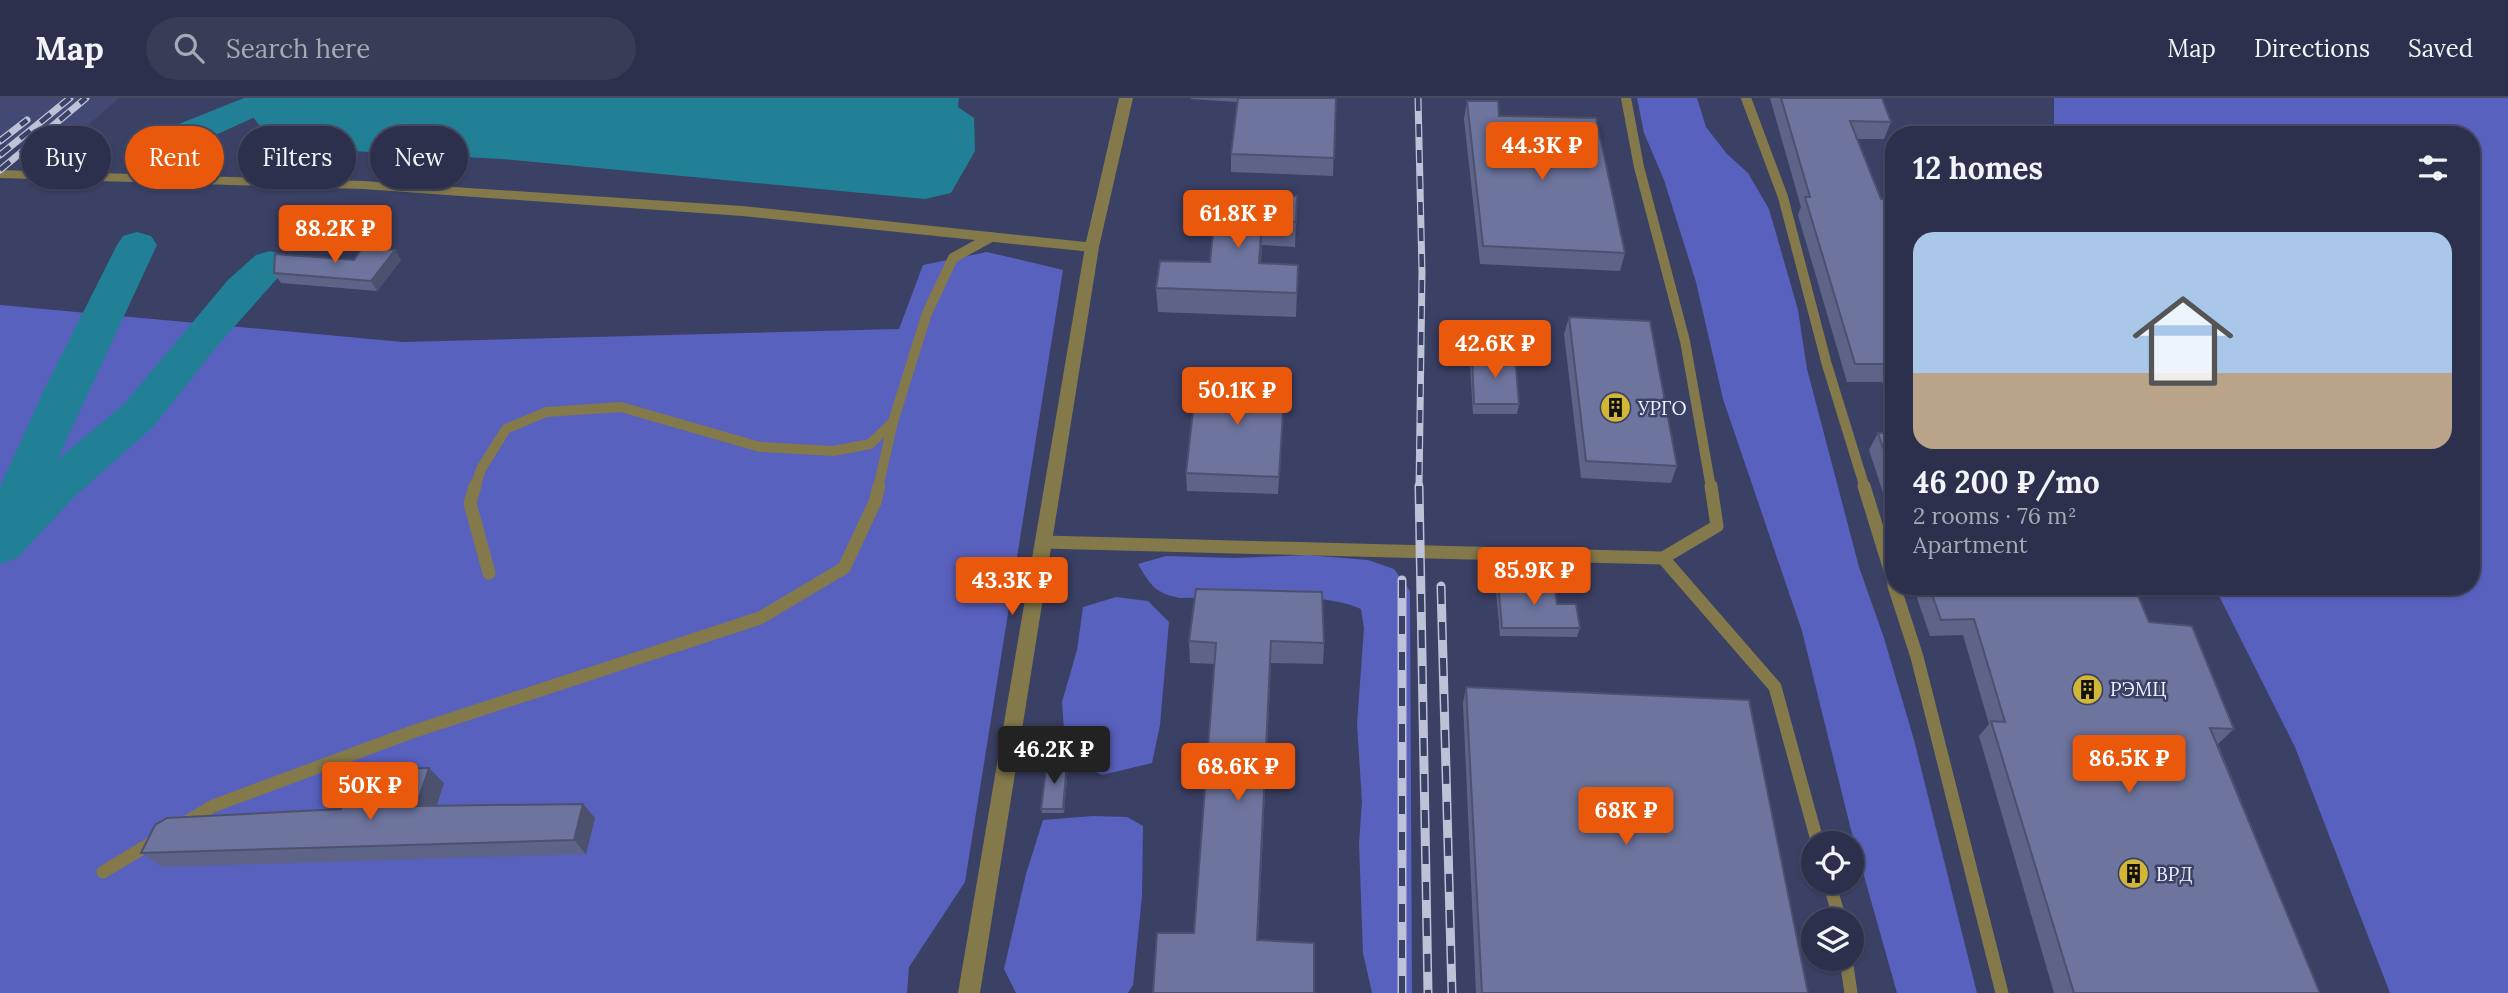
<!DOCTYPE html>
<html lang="en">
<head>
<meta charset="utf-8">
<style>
	body { margin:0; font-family:Lora,serif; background:#383c56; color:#f1f3f6; height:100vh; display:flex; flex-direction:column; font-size:26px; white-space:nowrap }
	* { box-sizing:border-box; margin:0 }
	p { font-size:23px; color:#a6a9b5 }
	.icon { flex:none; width:38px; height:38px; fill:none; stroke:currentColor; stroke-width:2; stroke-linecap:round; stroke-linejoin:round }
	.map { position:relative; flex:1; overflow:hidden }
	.side { position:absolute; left:1885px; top:28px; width:595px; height:469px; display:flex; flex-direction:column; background:#2c304c; border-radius:28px; box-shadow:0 2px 5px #0004,0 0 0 2px #484b64 }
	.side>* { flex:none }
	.guide { position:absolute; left:21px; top:28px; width:665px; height:63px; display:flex; gap:14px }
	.buttons { position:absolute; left:1801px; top:733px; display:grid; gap:14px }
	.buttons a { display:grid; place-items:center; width:63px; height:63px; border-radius:50%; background:#2c304c; box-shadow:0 2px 5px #0004,0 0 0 2px #484b64; font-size:35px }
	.price { position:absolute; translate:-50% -60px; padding:0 16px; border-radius:7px; background:#ea580c; color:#fff; font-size:23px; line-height:46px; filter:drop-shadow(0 2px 4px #0008) }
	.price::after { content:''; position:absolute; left:50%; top:42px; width:21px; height:16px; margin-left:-10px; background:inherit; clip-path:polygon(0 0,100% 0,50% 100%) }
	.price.selected { background:#222; color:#fff }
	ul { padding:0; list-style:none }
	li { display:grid; align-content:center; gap:14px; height:371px; padding:0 28px }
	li+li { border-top:2px solid #484b64 }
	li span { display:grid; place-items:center; height:217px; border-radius:21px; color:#555 }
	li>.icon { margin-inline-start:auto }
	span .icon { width:126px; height:126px; fill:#fffc; stroke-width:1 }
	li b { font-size:30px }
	h2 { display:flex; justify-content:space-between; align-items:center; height:84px; padding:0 28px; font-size:30px }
	.pill { padding:0 24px; border-radius:32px; background:#2c304c; box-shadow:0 2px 5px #0004,0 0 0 2px #484b64; font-size:24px; line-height:63px }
	.pill.selected { background:#ea580c; color:#fff }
	header { display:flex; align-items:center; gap:42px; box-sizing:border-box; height:98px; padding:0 35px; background:#2c304c; border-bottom:2px solid #484b64 }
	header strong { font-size:33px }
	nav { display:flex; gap:38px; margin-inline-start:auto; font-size:24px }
	.search { width:490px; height:63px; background:#383c56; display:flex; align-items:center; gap:18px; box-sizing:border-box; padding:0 24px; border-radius:38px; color:#a6a9b5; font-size:26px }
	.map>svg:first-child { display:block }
	.built { fill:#434975 }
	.green { fill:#5961be }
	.water { fill:#218096 }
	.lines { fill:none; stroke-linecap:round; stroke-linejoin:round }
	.river { fill:#218096; fill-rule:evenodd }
	.service-far1 { stroke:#84794a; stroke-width:10 }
	.service { stroke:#84794a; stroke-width:13 }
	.minor { fill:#84794a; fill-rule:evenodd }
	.tertiary { fill:#84794a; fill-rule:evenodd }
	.rail-far1-casing { stroke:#bec2d6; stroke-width:7 }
	.rail-casing { stroke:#bec2d6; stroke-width:9 }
	.rail-far1 { stroke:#3b4065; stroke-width:4.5; stroke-dasharray:13; stroke-linecap:butt }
	.rail { stroke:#3b4065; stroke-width:6; stroke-dasharray:18; stroke-linecap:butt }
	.wall { fill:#5e6487 }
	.shaded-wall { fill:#4c516e }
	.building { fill:#6d749d; stroke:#4c516e; stroke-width:2 }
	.labels { text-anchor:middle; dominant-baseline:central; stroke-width:5; stroke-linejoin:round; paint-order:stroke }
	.poi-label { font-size:19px; fill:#eef1ff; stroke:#3b4065; text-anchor:start }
</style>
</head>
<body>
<header>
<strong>Map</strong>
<div class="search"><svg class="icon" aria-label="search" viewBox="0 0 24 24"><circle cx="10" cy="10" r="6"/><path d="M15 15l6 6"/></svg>Search here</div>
<nav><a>Map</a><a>Directions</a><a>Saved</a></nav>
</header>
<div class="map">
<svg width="2508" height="895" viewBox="0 0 2508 895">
	<rect width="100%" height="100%" fill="#3b4065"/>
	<!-- built -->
	<polygon class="built" points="0,0 119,0 87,28 55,49 0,46"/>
	<!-- green -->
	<g class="green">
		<polygon points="1637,0 1697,0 1706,29 1727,56 1748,75 1769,111 1798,212 1807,271 1859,469 1884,540 1914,642 1977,895 1897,895 1850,728 1802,533 1723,301 1696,184 1664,82 1644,35"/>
		<polygon points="2054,0 2508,0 2508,895 2390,895 2295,649 2214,488 2471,488 2471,37 2054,37"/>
		<polygon points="987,154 1063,172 965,784 909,869 907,895 0,895 0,207 403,244 899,231 923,167"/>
		<path d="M1308 457 1368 462 1394 471 1410 493 1412 895H1372L1363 855 1359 745 1362 704 1357 626 1364 530 1361 511C1318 492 1230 500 1180 500 1155 495 1151 488 1138 466L1166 458 1234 460Z"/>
		<polygon points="1116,499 1148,503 1169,524 1160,627 1152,665 1102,677 1066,659 1062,604 1077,552 1083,509"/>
		<polygon points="1093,718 1127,719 1143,728 1142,798 1133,887 1128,895 1016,895 1004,871 1026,776 1043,722"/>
	</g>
	<!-- water -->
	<polygon class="water" points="249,0 959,0 958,9 974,20 975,53 951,95 925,101 502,61 332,52 264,33 246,10"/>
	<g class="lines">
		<!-- river -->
		<g class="river">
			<polygon points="244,0 323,0 317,7 255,19 200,44 187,47 174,44 169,36 174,28"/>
			<polygon points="137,134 151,138 157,147 57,362 124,306 228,182 256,157 270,153 284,157 290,166 218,247 154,328 74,399 17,460 0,466 0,389 44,292 117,147 123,138"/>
		</g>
		<!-- service-far1 -->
		<g class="service-far1">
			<polyline points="1626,0 1639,69 1685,243 1711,390"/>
			<polyline points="1746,0 1783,99 1827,267 1865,390"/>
			<polyline points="475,390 481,371 506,331 546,314 621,309 760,349 833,353 870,346 892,325"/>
			<polyline points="878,390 893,324 927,215 953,160 991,139"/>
		</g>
		<!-- service -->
		<g class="service">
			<polyline points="475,388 470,405 489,475"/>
			<polyline points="1864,388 1894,485"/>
			<polyline points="1044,444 1663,460 1717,428 1711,388"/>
			<polyline points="1663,460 1775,589 1818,746"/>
			<polyline points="1894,488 1917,559 2002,895"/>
			<polyline points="183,726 213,708 412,634 760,520 844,470 875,404 879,388"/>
			<polyline points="103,774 158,741"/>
			<polyline points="1829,784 1840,822"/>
			<polyline points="1846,861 1851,895"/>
		</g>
		<!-- minor -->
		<polygon class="minor" points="1092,144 1099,149 980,895 958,895 1085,149"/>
		<!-- tertiary -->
		<polygon class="tertiary" points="1119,0 1133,0 1099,149 1092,154 742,118 363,91 0,80 0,72 363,83 742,108 1086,144"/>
		<defs>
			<g id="rail-far1">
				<polyline points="1418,0 1422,175 1419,390"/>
				<polyline points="0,43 27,22"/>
				<polyline points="0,57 70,0"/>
				<polyline points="0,72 86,0"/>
			</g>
			<g id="rail">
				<polyline points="1419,388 1428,895"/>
				<polyline points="1402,482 1402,895"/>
				<polyline points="1441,488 1452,895"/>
			</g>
		</defs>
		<!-- rail-far1 casing -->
		<use href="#rail-far1" class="rail-far1-casing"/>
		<!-- rail casing -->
		<use href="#rail" class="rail-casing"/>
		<!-- rail-far1 -->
		<use href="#rail-far1" class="rail-far1"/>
		<!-- rail -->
		<use href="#rail" class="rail"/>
	</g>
	<!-- wall -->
	<g class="wall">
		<polygon points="1191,0 1336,0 1333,78 1231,74 1231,56 1237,4 1191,1"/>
		<polygon points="1770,0 1882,0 1891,24 1884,41 1857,41 1881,101 1894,102 1894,316 1882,284 1847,284 1798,117 1801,109"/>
		<polygon points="1467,3 1499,18 1625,155 1620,173 1480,166 1464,21"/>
		<polygon points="1217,96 1297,98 1295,149 1262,147 1261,165 1298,167 1296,219 1158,214 1156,190 1210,164"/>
		<polygon points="354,162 401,162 377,193 281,185 274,175"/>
		<polygon points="1569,219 1677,368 1671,385 1581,380 1564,236"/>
		<polygon points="1472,257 1519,306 1517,316 1473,316 1470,267"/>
		<polygon points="1285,281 1278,396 1187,393 1186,375"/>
		<polygon points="1878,335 1894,335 1894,428 1869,352"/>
		<polygon points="1498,483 1557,506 1580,530 1577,539 1500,538 1496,492"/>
		<polygon points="1913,488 2134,488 2149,524 2234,631 2218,646 2320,895 2054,895 1979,638 1989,626 1963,537 1930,538"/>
		<polygon points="1196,491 1324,545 1323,566 1271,565 1258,842 1194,835 1215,566 1190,565 1189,543"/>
		<polygon points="1466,589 1808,895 1476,895 1463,605"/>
		<polygon points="1068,668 1064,715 1042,715 1041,711"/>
		<polygon points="444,685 436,708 583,706 595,720 586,756 162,769 141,755 341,711"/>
	</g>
	<!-- shaded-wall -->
	<g class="shaded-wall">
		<polygon points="1262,123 1262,147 1259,189 1259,165"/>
		<polygon points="395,152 401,162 377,193 371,183"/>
		<polygon points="1271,543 1271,565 1257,859 1257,842"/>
		<polygon points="1067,664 1068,668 1064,715 1063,711"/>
		<polygon points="429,670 444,685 432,723 416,708"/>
		<polygon points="583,706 595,720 586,756 574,742"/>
	</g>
	<!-- building -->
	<g class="building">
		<polygon points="1238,0 1336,0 1334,60 1231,56"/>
		<polygon points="1781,0 1882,0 1891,24 1850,23 1881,101 1894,102 1894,272 1891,266 1855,266 1805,99 1810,99"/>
		<polygon points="1467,3 1498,3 1499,18 1596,20 1625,155 1483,148"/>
		<polygon points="1217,96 1297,98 1296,124 1262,123 1259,165 1298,167 1297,195 1156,190 1160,163 1210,164"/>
		<polygon points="362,150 395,152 371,183 274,175 275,156 354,162"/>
		<polygon points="1569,219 1650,223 1677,368 1586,363"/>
		<polygon points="1472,257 1515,258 1519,306 1474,306"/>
		<polygon points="1197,278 1285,281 1279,379 1186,375"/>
		<polygon points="1878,335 1894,335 1894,382"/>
		<polygon points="1498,483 1554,485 1557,506 1576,506 1580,530 1502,530"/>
		<polygon points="1929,488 2134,488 2149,524 2192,528 2234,631 2210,630 2320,895 2074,895 1991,623 2005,624 1974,521 1941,522"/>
		<polygon points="1196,491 1322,494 1324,545 1271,543 1257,842 1314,845 1314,895 1153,895 1157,835 1194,835 1216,545 1189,543"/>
		<polygon points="1466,589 1749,602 1808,895 1482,895"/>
		<polygon points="1047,664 1067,664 1063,711 1041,711"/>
		<polygon points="429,670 416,708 583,706 574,742 141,755 155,727 167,720 341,711 357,672"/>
	</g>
	<!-- icons -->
	<defs>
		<symbol id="building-disc" viewBox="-11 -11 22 22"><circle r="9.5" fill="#d2b736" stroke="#3b4065"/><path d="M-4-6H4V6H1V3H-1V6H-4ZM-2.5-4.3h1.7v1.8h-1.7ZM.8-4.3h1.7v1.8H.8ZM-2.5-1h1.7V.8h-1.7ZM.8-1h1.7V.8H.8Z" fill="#111"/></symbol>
	</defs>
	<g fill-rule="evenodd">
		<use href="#building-disc" x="1598" y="292" width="35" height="35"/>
		<use href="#building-disc" x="2070" y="574" width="35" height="35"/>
		<use href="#building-disc" x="2116" y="758" width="35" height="35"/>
	</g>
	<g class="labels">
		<!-- poi labels -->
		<g class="poi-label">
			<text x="1638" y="310">УРГО</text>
			<text x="2110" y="591">РЭМЦ</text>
			<text x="2156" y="776">ВРД</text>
		</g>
	</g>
</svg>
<div class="buttons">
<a><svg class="icon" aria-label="locate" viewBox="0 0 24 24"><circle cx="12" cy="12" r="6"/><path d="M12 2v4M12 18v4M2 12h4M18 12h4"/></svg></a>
<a><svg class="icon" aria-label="layers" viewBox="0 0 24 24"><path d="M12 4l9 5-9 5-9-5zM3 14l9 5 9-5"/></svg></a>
</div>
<b class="price" style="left:1542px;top:84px">44.3K ₽</b>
<b class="price" style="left:1238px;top:152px">61.8K ₽</b>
<b class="price" style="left:335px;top:167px">88.2K ₽</b>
<b class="price" style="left:1495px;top:282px">42.6K ₽</b>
<b class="price" style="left:1237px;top:329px">50.1K ₽</b>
<b class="price" style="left:1534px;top:509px">85.9K ₽</b>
<b class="price" style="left:1012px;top:519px">43.3K ₽</b>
<b class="price selected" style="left:1054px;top:688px">46.2K ₽</b>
<b class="price" style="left:2129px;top:697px">86.5K ₽</b>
<b class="price" style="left:1238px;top:705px">68.6K ₽</b>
<b class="price" style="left:370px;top:724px">50K ₽</b>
<b class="price" style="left:1626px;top:749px">68K ₽</b>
<div class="guide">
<a class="pill">Buy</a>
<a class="pill selected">Rent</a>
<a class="pill">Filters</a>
<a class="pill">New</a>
</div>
<section class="side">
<h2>12 homes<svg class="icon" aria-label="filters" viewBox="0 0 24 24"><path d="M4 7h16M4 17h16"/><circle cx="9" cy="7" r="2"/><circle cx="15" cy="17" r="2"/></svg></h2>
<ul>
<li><span style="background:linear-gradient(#a9c7e8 65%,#b9a48a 0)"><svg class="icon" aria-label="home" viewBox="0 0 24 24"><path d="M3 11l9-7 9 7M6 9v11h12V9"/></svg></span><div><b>46 200 ₽/mo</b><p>2 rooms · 76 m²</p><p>Apartment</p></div></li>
</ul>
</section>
</div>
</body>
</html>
